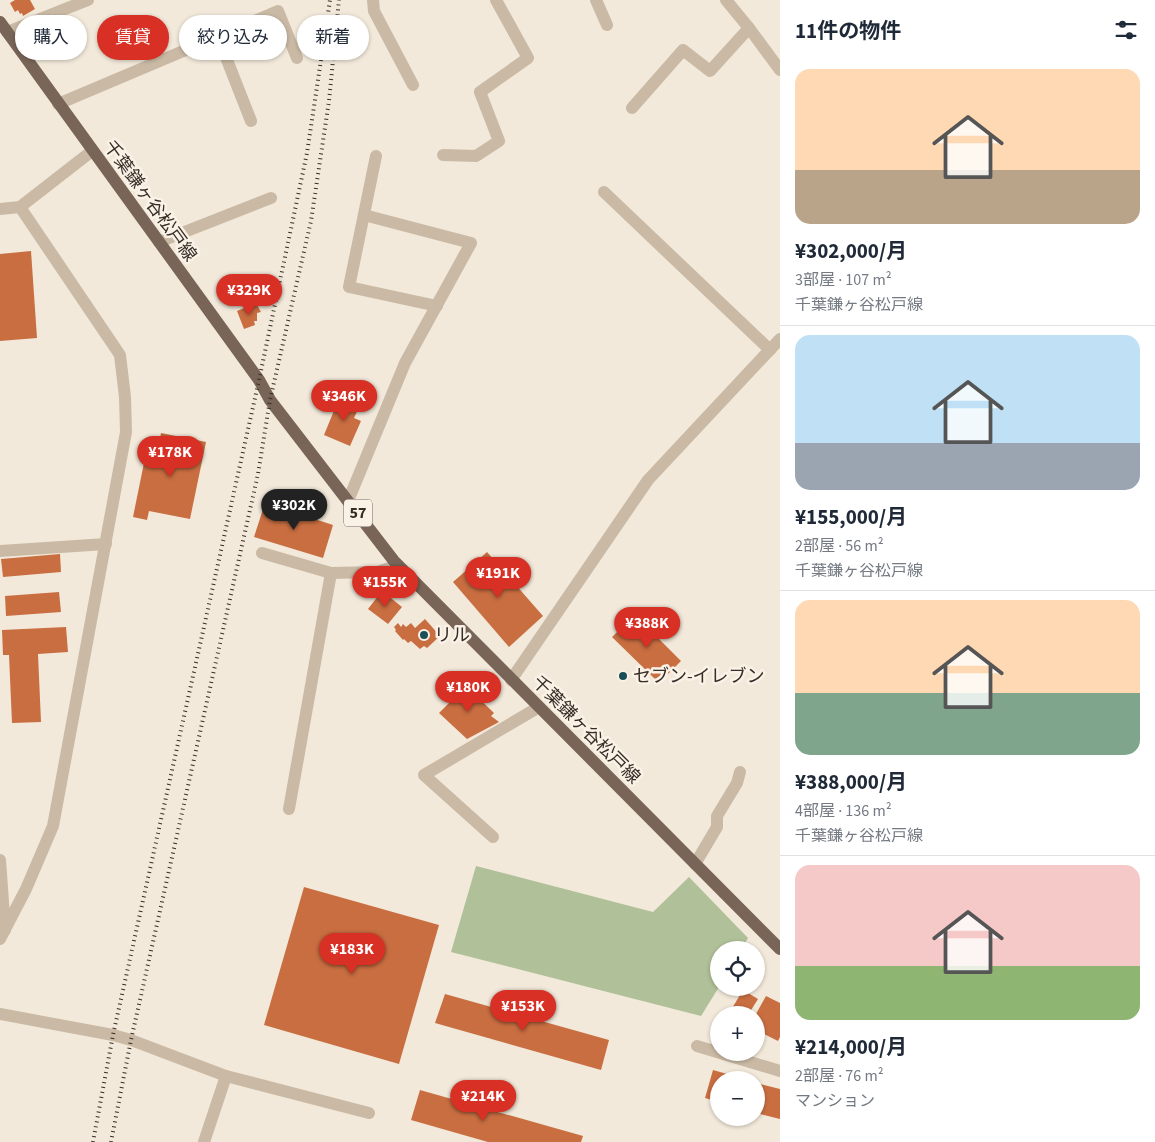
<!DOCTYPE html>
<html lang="ja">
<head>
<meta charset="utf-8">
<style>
	body { margin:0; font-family:"Source Sans 3","Noto Sans JP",sans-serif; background:#f2f2f3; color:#1f2937; height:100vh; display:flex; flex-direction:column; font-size:19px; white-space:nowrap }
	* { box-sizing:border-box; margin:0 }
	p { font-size:16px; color:#747a83 }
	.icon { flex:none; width:28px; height:28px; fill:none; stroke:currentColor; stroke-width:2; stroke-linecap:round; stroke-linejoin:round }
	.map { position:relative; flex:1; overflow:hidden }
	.sheet { display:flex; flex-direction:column; background:#fff; width:375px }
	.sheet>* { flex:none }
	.top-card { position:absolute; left:15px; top:15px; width:475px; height:45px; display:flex; gap:10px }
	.tools { position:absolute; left:710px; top:941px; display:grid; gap:10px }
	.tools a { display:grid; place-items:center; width:55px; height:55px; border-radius:50%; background:#fff; box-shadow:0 1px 4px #0004; font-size:25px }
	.price { position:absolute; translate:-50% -42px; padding:0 11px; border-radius:18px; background:#d93025; color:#fff; font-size:16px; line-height:32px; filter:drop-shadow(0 1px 2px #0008) }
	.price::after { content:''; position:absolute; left:50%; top:30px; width:15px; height:11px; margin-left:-8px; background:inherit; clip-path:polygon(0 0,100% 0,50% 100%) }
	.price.on { background:#222; color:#fff }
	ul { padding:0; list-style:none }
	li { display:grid; align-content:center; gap:10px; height:265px; padding:0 15px }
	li+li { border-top:1px solid #e0e1e3 }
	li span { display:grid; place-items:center; height:155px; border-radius:15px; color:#555 }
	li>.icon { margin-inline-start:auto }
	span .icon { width:90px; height:90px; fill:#fffc; stroke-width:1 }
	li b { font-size:21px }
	h2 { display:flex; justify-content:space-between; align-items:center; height:60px; padding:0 15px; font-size:21px }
	.tag { padding:0 18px; border-radius:22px; background:#fff; box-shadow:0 1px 4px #0004; font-size:18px; line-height:45px }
	.tag.on { background:#d93025; color:#fff }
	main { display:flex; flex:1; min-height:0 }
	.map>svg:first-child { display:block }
	.green { fill:#b0c199 }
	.building { fill:#c96e41 }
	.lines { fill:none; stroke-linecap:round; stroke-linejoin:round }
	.minor { stroke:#cabaa5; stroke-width:12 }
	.major { stroke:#786557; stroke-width:12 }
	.rail { stroke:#362d27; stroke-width:4; stroke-dasharray:1 4; stroke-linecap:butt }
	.poi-dot { fill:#1b4f58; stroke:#faf2e6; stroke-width:2 }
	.labels { text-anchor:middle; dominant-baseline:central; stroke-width:5; stroke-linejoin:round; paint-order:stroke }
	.shield { fill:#faf2e6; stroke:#716860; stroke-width:1 }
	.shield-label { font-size:16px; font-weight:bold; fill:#362d27 }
	.street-label { font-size:18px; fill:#362d27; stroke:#faf2e6 }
	.poi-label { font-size:18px; fill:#362d27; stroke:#faf2e6; text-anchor:start }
</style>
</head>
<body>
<main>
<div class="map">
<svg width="780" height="1142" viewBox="0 0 780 1142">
	<rect width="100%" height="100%" fill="#f2e9da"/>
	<!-- green -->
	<polygon class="green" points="476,866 653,912 689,877 748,938 741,950 719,950 719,987 701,1016 451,952"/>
	<!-- building -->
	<g class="building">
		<polygon points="15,0 30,0 35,9 23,16 22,13 20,14 18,10 15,12 10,3"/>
		<polygon points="31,251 37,338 0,341 0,254"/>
		<polygon points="256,303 261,312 257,313 257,321 254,321 255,325 244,329 237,311"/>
		<polygon points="340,396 360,405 354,418 361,421 350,446 324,435"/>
		<polygon points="161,433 206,442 190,519 149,511 147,520 133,517 146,453 157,455"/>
		<polygon points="265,503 333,525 323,558 254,537"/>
		<polygon points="487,552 543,616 509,647 453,582"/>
		<polygon points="60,554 61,572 3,577 1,559"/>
		<polygon points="382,591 402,607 388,624 368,609"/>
		<polygon points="59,592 61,612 6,616 5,596"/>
		<polygon points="635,615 681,661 659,683 612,637"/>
		<polygon points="425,619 440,636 427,648 424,646 420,649 411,641 408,643 404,639 403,640 395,631 396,630 394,627 398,623 401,627 403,624 406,627 411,623 415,628"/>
		<polygon points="66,627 68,652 38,654 41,722 12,723 9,655 3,655 2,630"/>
		<polygon points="463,683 494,713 491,716 499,722 467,739 439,713 454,698 451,697"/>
		<polygon points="304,887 439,925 399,1064 264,1025"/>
		<polygon points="743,990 758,999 748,1015 728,1015"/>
		<polygon points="445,994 609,1040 601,1070 435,1023"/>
		<polygon points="766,996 780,1003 780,1037 778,1041 756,1030 756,1014"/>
		<polygon points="713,1070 745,1079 745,1080 719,1080 719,1102 705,1098"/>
		<polygon points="756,1083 780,1089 780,1119 756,1113"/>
		<polygon points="420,1090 583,1136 581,1142 488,1142 411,1120"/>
	</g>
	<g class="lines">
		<!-- minor -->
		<g class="minor">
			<polyline points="373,0 374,11 413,85"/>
			<polyline points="596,0 607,25"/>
			<polyline points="749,28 780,70"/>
			<polyline points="7,32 88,0"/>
			<polyline points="218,37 251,121"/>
			<polyline points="58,104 278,11 297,58"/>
			<polyline points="632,108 683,50 710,71 749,28 726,0"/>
			<polyline points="443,155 476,156 499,141 480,92 528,58 496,0"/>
			<polyline points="376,156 349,287 437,306"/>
			<polyline points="604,192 770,350"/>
			<polyline points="0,209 20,207 92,151"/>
			<polyline points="159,242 271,198"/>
			<polyline points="348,501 405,363 471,243 364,215"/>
			<polyline points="0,551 106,544"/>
			<polyline points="262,553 331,573 378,572 398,565"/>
			<polyline points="511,680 648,480 780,339"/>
			<polyline points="289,809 331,573"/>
			<polyline points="493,837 424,775 539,707"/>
			<polyline points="0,860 5,930"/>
			<polyline points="695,864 717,827 717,816 737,783 740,772"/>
			<polyline points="0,939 26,889 53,826 126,432 125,397 120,355 20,207"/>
			<polyline points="0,1014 113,1035 131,1040 226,1076 369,1113"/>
			<polyline points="697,1046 780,1071"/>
			<polyline points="204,1142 226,1076"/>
		</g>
		<!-- major -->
		<polyline class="major" points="0,22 259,380 270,400 394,561 780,949"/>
		<!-- rail -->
		<g class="rail">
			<polyline points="93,1142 113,1035 259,380 307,153 330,0"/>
			<polyline points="111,1142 131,1040 258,474 270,400 311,221 329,101 339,0"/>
		</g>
	</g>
	<!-- markers -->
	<g class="poi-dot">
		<circle cx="424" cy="635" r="5"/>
		<circle cx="623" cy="676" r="5"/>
	</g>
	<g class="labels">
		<!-- shield labels -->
		<rect class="shield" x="344" y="499.5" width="28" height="27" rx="4"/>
		<g class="shield-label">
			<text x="358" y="513">57</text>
		</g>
		<!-- street labels -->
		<g class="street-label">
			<text transform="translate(150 201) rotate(54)">千葉鎌ヶ谷松戸線</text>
			<text transform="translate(586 730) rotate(45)">千葉鎌ヶ谷松戸線</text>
		</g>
		<!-- poi labels -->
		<g class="poi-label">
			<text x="434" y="635">リル</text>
			<text x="633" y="676">セブン-イレブン</text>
		</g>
	</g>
</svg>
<div class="tools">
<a><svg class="icon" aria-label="locate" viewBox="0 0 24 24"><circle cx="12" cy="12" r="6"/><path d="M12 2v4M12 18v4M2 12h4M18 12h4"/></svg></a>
<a>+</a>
<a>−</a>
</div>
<b class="price" style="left:249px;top:316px">¥329K</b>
<b class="price" style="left:344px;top:422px">¥346K</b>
<b class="price" style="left:170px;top:478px">¥178K</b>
<b class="price on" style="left:294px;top:531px">¥302K</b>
<b class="price" style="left:498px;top:599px">¥191K</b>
<b class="price" style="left:385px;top:608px">¥155K</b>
<b class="price" style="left:647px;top:649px">¥388K</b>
<b class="price" style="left:468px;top:713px">¥180K</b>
<b class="price" style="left:352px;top:975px">¥183K</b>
<b class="price" style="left:523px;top:1032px">¥153K</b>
<b class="price" style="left:483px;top:1122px">¥214K</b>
<div class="top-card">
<a class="tag">購入</a>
<a class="tag on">賃貸</a>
<a class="tag">絞り込み</a>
<a class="tag">新着</a>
</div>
</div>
<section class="sheet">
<h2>11件の物件<svg class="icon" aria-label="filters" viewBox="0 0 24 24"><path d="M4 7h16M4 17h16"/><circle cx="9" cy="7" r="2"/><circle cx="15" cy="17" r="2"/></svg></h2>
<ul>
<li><span style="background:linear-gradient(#ffd9b3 65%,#b9a48a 0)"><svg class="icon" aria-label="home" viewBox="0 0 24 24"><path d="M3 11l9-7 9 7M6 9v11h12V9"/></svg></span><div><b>¥302,000/月</b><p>3部屋 · 107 m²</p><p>千葉鎌ヶ谷松戸線</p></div></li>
<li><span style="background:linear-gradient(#bfe0f5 70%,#9aa5b1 0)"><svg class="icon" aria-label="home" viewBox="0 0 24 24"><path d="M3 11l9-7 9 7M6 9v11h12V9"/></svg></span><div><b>¥155,000/月</b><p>2部屋 · 56 m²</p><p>千葉鎌ヶ谷松戸線</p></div></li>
<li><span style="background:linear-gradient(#ffd9b3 60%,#7fa58c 0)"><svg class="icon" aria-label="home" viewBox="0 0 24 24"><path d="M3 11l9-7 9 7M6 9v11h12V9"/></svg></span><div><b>¥388,000/月</b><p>4部屋 · 136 m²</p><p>千葉鎌ヶ谷松戸線</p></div></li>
<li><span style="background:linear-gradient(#f6c9c9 65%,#8fb573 0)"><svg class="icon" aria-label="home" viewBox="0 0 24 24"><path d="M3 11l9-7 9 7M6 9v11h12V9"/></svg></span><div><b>¥214,000/月</b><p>2部屋 · 76 m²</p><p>マンション</p></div></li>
</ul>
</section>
</main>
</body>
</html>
